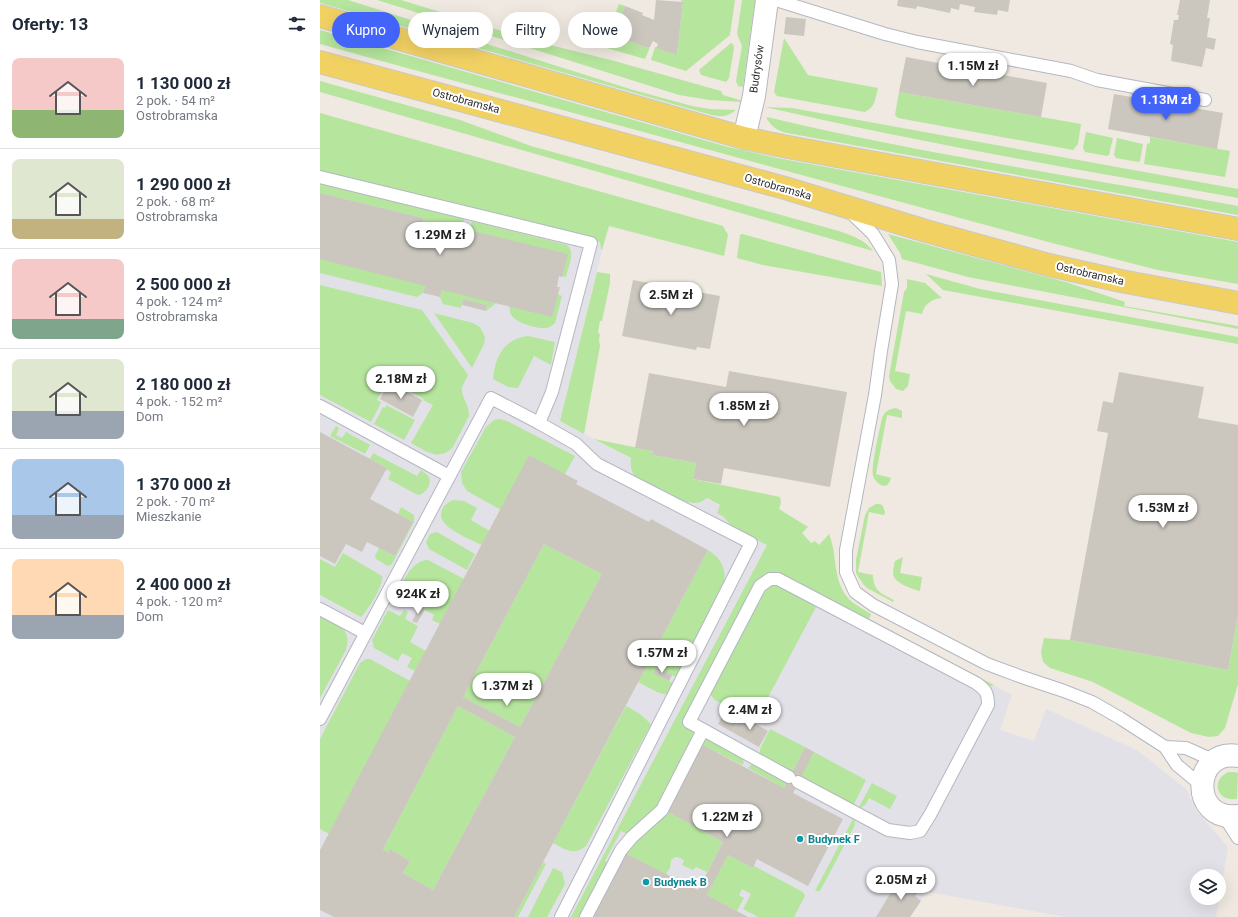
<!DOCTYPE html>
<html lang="pl">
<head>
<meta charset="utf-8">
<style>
	body { margin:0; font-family:Roboto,sans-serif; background:#f2f2f3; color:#1f2937; height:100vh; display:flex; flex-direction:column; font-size:15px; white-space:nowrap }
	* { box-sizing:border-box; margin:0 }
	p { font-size:13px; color:#747a83 }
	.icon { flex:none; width:22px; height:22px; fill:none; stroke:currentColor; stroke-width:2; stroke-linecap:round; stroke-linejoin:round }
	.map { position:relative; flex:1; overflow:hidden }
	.details { display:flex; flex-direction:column; background:#fff; width:320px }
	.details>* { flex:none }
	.banner { position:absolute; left:12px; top:12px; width:380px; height:36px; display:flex; gap:8px }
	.fabs { position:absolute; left:870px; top:869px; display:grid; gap:8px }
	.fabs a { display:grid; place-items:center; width:36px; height:36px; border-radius:50%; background:#fff; box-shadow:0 4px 16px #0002; font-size:20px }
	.price { position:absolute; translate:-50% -34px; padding:0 9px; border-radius:14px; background:#fff; color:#222; font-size:13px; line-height:26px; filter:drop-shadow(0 1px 2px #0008) }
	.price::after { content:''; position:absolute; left:50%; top:24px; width:12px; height:9px; margin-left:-6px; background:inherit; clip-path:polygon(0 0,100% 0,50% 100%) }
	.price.current { background:#4264fb; color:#fff }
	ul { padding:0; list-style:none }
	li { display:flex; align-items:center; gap:12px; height:100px; padding:0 12px }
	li+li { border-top:1px solid #e0e1e3 }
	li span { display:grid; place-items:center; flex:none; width:112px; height:80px; border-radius:8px; color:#555 }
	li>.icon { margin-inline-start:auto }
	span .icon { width:48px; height:48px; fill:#fffc; stroke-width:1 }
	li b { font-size:17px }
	h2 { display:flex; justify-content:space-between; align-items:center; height:48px; padding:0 12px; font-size:17px }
	.tag { padding:0 14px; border-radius:18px; background:#fff; box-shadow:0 4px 16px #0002; font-size:14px; line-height:36px }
	.tag.current { background:#4264fb; color:#fff }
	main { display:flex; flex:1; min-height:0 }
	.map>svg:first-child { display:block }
	.industrial { fill:#e3e1e8; fill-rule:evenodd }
	.green { fill:#b6e59e }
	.building { fill:#cbc7bf; fill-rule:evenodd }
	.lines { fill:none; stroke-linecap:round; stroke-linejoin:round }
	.lane-casing { stroke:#b4b7c1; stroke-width:14 }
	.street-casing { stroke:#b4b7c1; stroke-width:24 }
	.primary-casing { stroke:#c9c9c9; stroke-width:24 }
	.lane { stroke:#fff; stroke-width:12 }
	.street { stroke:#fff; stroke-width:22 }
	.primary { stroke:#f2d163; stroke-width:22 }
	.culture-dot { fill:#0f9aa8; stroke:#fff; stroke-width:1.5 }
	.labels { text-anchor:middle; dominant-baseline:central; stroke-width:4; stroke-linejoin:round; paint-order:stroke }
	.street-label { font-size:11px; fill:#2e2e2e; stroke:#fff }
	.culture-label { font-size:11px; font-weight:bold; fill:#0d838f; stroke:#fff; text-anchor:start }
</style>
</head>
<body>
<main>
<section class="details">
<h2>Oferty: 13<svg class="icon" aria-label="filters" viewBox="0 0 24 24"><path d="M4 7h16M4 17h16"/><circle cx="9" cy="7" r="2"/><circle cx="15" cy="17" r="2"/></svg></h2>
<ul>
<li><span style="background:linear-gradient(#f6c9c9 65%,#8fb573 0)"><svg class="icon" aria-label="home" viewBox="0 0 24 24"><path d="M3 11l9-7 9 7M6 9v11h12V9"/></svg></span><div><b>1 130 000 zł</b><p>2 pok. · 54 m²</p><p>Ostrobramska</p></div></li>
<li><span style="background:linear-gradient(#dfe7d0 75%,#c2b280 0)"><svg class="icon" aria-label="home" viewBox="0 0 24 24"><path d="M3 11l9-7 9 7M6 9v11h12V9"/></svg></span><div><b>1 290 000 zł</b><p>2 pok. · 68 m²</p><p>Ostrobramska</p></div></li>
<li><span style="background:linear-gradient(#f6c9c9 75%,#7fa58c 0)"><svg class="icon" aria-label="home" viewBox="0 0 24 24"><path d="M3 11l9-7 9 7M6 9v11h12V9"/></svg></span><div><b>2 500 000 zł</b><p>4 pok. · 124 m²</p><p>Ostrobramska</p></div></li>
<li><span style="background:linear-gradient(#dfe7d0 65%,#9aa5b1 0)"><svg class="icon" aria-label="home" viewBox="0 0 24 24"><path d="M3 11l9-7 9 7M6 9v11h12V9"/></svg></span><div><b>2 180 000 zł</b><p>4 pok. · 152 m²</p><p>Dom</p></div></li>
<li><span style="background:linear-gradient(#a9c7e8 70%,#9aa5b1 0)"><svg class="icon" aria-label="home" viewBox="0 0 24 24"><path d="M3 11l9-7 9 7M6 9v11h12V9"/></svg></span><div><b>1 370 000 zł</b><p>2 pok. · 70 m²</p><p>Mieszkanie</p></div></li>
<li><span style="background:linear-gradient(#ffd9b3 70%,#9aa5b1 0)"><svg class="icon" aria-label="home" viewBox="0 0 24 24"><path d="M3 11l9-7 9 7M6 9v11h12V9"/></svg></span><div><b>2 400 000 zł</b><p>4 pok. · 120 m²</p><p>Dom</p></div></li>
</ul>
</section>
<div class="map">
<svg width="918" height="917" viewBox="0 0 918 917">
	<rect width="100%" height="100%" fill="#efe9e1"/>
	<!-- industrial -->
	<path class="industrial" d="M0 153 288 226 240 421 454 534 549 619 692 695 680 730 714 741 726 709 817 750 866 789 876 810 908 847 896 917H746L608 892 607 891 590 917H0ZM877 876H899V898H877Z"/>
	<!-- green -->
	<g class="green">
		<path d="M0 0H28L310 89 372 106 390 109 416 110C405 118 401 117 388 114L0 3Z"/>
		<polygon points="57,0 81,0 218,42 291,60 401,91 403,95 423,101 422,102 389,100 359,95"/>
		<polygon points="361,0 415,0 410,35 366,71 331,60 335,47 357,55 363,2 361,1"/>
		<polygon points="422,0 435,0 423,87 418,86 416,81 422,46 417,34"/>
		<polygon points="299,4 305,6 294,35 327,48 330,47 325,59 283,47"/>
		<polygon points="0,30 408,147 457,158 918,242 918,284 838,270 736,244 54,59 0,44"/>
		<path d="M464 38 488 75 558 88C555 99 556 106 545 112L457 96 454 92Z"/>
		<polygon points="411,43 413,44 414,48 409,78 406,82 381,75 379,70"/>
		<path d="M0 81 140 120 211 146 519 231C532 236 544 239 553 251L0 92Z"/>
		<polygon points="579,92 761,124 758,144 753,150 578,118 575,115"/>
		<path d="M445 107 472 108 918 189V198C760 170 601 143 445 107Z"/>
		<polygon points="0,113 403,226 408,235 404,256 289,226 282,250 281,249 280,242 0,171"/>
		<path d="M447 117C602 154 761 177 918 206V215L467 133C458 131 452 127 447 119Z"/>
		<polygon points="766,132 793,138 789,155 787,156 765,152 763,148"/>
		<polygon points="830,137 910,151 905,177 824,164 827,144 830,143"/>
		<polygon points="797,138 823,144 820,161 818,162 796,158 794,155"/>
		<path d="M0 183 144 219 142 227 150 229 152 221 247 245C256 252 248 267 246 277L239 276 155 235 102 222 103 218 0 193Z"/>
		<polygon points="422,234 561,272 562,286 443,265 417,258 420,235"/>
		<polygon points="568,234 749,283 805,302 804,306 918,326 918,329 648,277 582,259 580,253"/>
		<polygon points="0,254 106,282 103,293 97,297 0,273"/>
		<polygon points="277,272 290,274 290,283 282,321 280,321 278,333 280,334 279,339 280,346 264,434 240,421"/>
		<polygon points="606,274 660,289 918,337 918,344 623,290"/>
		<path d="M587 279 605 283 622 298C612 299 604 304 602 314L586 311 575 371 590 374 588 386 583 391 576 389 570 381 569 376 584 292 587 288Z"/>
		<path d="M0 285 102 310 148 375C146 380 141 386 142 391 143 400 149 404 149 416L133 447C118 462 106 451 91 443L113 405 103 400 104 399 68 380 57 400 61 402 60 405 51 422 0 395Z"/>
		<polygon points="122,290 177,299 175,304 166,311 167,305 143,299 141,308 123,304 120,297"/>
		<path d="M235 293 242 296 235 323C233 325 230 327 227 328 220 330 198 323 194 318 190 315 190 311 189 306Z"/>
		<polygon points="114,313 153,323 160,327 165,337 164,344 152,368"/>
		<path d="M208 336 235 342 231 365 214 356 198 388 188 387 173 379C175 356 184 339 208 336Z"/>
		<polygon points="66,405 95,420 84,440 54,424 63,407 65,408"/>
		<path d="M576 408 582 411V418L567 415 556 474 571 478 569 483 566 486C560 486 554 481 553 475 551 465 560 429 562 418 565 411 569 409 576 408Z"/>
		<polygon points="179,419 185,420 255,456 245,474 181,510 147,491 142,483 141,472 166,427 174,420"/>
		<polygon points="16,426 19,428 16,435 22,438 26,432 50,445 45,454 10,436"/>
		<path d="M274 439 333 451 332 455 376 463 373 479 460 497 461 503 459 509 488 527 482 533 491 543 495 541 499 545 509 534C518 556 512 579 528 598 534 605 544 609 551 614L549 619 674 685 669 687 459 575 437 583 362 723 372 729 374 734 338 807 309 835 301 831 285 861 288 863 260 917H251L447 545 411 526 404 517 397 513 400 505 387 498C383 501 380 503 375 503 358 503 330 485 315 477 311 471 310 465 311 458Z"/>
		<path d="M53 453 97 476 101 470C104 472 107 474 109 477 112 484 106 494 98 495L68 479 71 472 65 469 66 467 50 459Z"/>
		<path d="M133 500 144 501 157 508 151 520 170 531 162 545C150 539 120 528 121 514 122 506 127 503 133 500Z"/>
		<path d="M556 504H560L563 506 565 512 564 515 549 512 538 572 553 575C553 591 562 594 574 600L573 602 547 588 543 584 536 573V560L545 515 549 508Z"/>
		<polygon points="81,507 94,515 94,522 72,564 68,566 56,559 55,556 59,548 75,556 93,522 78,514"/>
		<polygon points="117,532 155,554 147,570 109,549 106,542 110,534"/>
		<polygon points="224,544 282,574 200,727 143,697"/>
		<path d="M388 550C401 558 407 569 404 585L356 677 336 667 333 673 353 683 347 695 337 692 318 682Z"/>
		<path d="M23 553 62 576C64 585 48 610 41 617L0 595V559L15 567Z"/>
		<path d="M583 557 580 573 602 577 600 591C592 589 574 583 573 574 573 570 574 565 575 561Z"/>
		<path d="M105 560H108L144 579 120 624 112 620 114 615 76 594C84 581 89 565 105 560Z"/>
		<polygon points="450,584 456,584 495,605 496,607 435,722 395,700 391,695 391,690 444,589"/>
		<polygon points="68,610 80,616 84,610 88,612 85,619 98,626 90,642 106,651 95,671 87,667 92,658 82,653 78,661 54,648 52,640"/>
		<path d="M0 614C16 624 33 628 26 650L0 698Z"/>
		<polygon points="918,615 918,684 905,728 898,736 889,737 871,733 773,682 730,668 723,662 721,652 724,638 750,640 908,670"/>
		<polygon points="46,659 50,659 90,681 9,834 0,829 0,739 40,663"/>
		<polygon points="138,706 195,737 113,890 83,873 90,861 71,850 69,853 63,849"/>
		<path d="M306 706 320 714 331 724 266 846C253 856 246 850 233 843Z"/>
		<polygon points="450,729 485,747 471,774 440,754 440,749"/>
		<polygon points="387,739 420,755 423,759 424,763 422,765 381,744"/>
		<polygon points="494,752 546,780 533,806 480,778"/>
		<polygon points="432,764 436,764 468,780 464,788 428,768"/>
		<path d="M908 772H915L918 773 917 799C897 802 890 781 908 772Z"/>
		<polygon points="552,783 577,796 570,809 549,798 546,804 541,808 539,807"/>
		<path d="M346 811 403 842 387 872 376 867 373 870 362 865 364 861C361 858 359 857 355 857L351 860 350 868 346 874 305 853Z"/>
		<polygon points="534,817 535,825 500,891 495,891"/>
		<polygon points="408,855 433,868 434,866 483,892 485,896 474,917 438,917 423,909 431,894 422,889 419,895 424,898 417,911 387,895"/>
		<polygon points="223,862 226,864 198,917 194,917"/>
		<polygon points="233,868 242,872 245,884 227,917 208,917"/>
	</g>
	<!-- building -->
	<g class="building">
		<polygon points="336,0 363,2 357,55 336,48 338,44 333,41 330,47 327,48 294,35 305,6 323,13 322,15 334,20"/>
		<polygon points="578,0 690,0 688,12 678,10 677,15 654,12 655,7 640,4 639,10 631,8 630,13 597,6 596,9 577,6"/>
		<polygon points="860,0 890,0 887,18 890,18 887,37 896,39 894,50 886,48 882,67 851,61 853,45 850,44 854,20 858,20 859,15 857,15"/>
		<polygon points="466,17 486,19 484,36 464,34"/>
		<polygon points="586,57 727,83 721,117 579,92"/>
		<polygon points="794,94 903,113 897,149 788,129"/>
		<polygon points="0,193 103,218 102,222 136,230 137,227 248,254 242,277 239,276 237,287 240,287 232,317 122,290 120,297 112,295 103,293 105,286 0,259"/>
		<polygon points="313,280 400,296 390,349 377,347 376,350 302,336"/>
		<polygon points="143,299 167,305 166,311 142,305"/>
		<polygon points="409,371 527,392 510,487 404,468 401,484 373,479 376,463 332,455 333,451 315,448 329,373 406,387"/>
		<polygon points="799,372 884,387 878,418 918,425 918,615 908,670 750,640 788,433 777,431 783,401 793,403"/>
		<polygon points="69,382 102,400 93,417 60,399"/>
		<polygon points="0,432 67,468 50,499 93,522 75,556 47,542 42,552 26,544 15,564 0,556"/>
		<path d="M209 455 258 481 256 484 329 522 331 519 388 550 194 917H14L0 910V850ZM224 544 282 574 200 727 143 697ZM138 706 195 737 113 890 83 873 90 861 70 849 69 853 63 849Z"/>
		<polygon points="100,607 105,609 97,623 92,621"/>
		<polygon points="336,667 352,675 349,681 333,673"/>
		<polygon points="407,707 421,716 412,732 398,724"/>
		<polygon points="422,716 436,724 428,738 436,724 448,731 439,747 412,732"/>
		<polygon points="381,744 464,788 485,747 494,752 473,793 523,819 488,886 437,859 433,868 408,855 387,895 428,917 271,917 305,853 378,890 403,842 346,811"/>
		<polygon points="585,877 601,888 595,896 601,901 590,917 556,917 576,884 579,886"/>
	</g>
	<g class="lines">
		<defs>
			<g id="lane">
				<polyline points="456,0 565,34 597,42 751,71 777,80 885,100"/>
				<polyline points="0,177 271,243 232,392 219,423"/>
				<polyline points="530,212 553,234 563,250 569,260 572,284 561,351 555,395 526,550 526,572 535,592 553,605 667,664 702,677 744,691 772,702 800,718 845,747 857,765 882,786"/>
				<polyline points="0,406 129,476"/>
				<polyline points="0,609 45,633"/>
				<polyline points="0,719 171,398 219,423 256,444 277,464 431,543 241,917"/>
				<polyline points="845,747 866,748 886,757 896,760"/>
				<path d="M469 777 369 722 440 586 450 579H458L656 683C666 690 668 693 668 705L610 815 600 831 590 833 568 830 478 782"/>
				<polyline points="904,816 918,838"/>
				<polyline points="266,917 301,850 312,837 342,810 383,730"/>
			</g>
			<g id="street">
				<polyline points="424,138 434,96 447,0"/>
				<path d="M918 756C872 748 869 822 918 816"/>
			</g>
			<g id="primary">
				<polyline points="0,16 424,138 468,147 918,229"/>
				<polyline points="0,62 465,188 606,231 729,265 801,281 918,303"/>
			</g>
		</defs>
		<!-- lane casing -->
		<use href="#lane" class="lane-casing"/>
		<!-- street casing -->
		<use href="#street" class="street-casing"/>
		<!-- primary casing -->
		<use href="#primary" class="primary-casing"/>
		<!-- lane -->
		<use href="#lane" class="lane"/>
		<!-- street -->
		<use href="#street" class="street"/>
		<!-- primary -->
		<use href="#primary" class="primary"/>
	</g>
	<!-- markers -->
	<g class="culture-dot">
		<circle cx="480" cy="839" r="4"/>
		<circle cx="326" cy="882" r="4"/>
	</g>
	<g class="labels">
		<!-- street labels -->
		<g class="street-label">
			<text transform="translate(437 69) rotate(-82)">Budrysów</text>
			<text transform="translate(146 101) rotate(15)">Ostrobramska</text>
			<text transform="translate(458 187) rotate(16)">Ostrobramska</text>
			<text transform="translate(770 274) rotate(13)">Ostrobramska</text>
		</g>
		<!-- culture labels -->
		<g class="culture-label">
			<text x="488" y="839">Budynek F</text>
			<text x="334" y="882">Budynek B</text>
		</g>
	</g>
</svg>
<div class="fabs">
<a><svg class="icon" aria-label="layers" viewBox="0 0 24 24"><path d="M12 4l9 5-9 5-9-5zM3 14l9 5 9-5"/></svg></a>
</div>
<b class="price" style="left:653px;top:87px">1.15M zł</b>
<b class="price current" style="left:846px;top:121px">1.13M zł</b>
<b class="price" style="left:120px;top:256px">1.29M zł</b>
<b class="price" style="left:351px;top:316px">2.5M zł</b>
<b class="price" style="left:81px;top:400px">2.18M zł</b>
<b class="price" style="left:424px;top:427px">1.85M zł</b>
<b class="price" style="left:843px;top:529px">1.53M zł</b>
<b class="price" style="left:98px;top:615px">924K zł</b>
<b class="price" style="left:342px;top:674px">1.57M zł</b>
<b class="price" style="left:187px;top:707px">1.37M zł</b>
<b class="price" style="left:430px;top:731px">2.4M zł</b>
<b class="price" style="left:407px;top:838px">1.22M zł</b>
<b class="price" style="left:581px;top:901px">2.05M zł</b>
<div class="banner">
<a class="tag current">Kupno</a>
<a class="tag">Wynajem</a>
<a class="tag">Filtry</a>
<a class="tag">Nowe</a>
</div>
</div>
</main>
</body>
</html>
